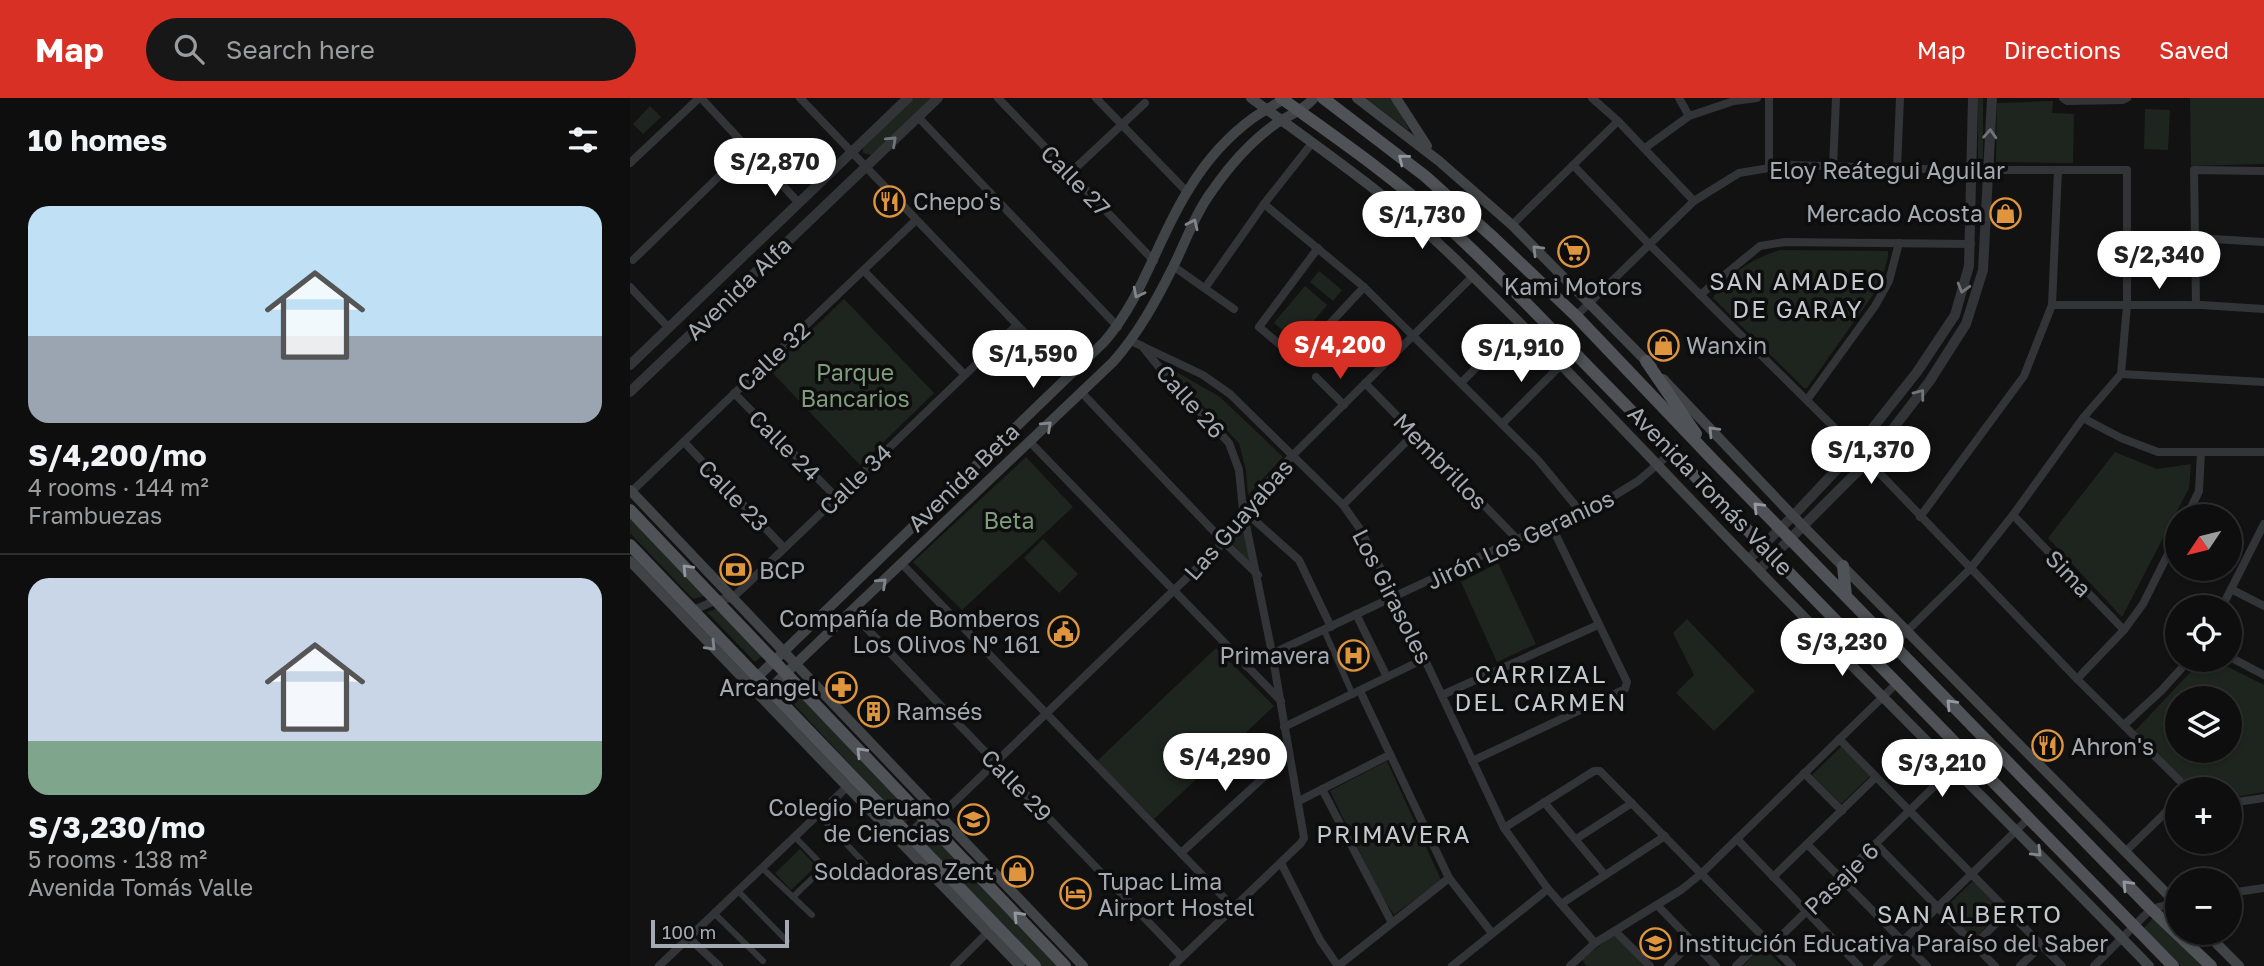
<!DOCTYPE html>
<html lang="en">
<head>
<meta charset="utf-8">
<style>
	body { margin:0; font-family:"Golos Text",sans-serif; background:#171717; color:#f1f3f6; height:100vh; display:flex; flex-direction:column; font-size:26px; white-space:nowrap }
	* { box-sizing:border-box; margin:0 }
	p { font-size:23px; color:#9b9c9e }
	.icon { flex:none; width:38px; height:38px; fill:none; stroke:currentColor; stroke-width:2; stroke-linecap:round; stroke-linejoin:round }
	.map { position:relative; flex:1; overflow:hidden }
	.drawer { display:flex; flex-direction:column; background:#0e0e0e; width:630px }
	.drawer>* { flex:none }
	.needle { width:46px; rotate:235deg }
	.buttons { position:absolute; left:1535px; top:406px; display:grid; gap:14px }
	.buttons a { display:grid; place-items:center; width:77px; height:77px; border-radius:50%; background:#0e0e0e; box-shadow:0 2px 5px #0004,0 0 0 2px #2e2e2e; font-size:35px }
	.scale { position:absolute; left:21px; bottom:18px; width:138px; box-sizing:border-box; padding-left:7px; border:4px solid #a4aab2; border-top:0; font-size:19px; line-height:24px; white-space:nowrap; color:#a4aab2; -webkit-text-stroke:5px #0d0d0e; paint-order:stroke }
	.price { position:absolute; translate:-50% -60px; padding:0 16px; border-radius:24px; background:#fff; color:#222; font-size:23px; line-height:46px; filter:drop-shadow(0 2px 4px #0008) }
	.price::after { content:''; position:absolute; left:50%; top:42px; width:21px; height:16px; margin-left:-10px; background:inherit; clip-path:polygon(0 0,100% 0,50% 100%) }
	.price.selected { background:#d93025; color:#fff }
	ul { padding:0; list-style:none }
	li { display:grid; align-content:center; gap:14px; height:371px; padding:0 28px }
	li+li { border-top:2px solid #2e2e2e }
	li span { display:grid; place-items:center; height:217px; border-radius:21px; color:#555 }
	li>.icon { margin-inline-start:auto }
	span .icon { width:126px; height:126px; fill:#fffc; stroke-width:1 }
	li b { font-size:30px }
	h2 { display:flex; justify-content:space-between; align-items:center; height:84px; padding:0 28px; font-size:30px }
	header { display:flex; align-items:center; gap:42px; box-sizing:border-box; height:98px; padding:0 35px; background:#d93025; color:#fff }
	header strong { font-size:33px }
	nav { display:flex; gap:38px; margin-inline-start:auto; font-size:24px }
	.search { width:490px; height:63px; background:#171717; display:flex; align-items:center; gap:18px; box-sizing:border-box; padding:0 24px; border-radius:38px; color:#9b9c9e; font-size:26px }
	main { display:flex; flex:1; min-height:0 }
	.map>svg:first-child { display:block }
	.green { fill:#1e251f; fill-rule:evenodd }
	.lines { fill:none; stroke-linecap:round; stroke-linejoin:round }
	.pedestrian { stroke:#333438; stroke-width:6 }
	.minor { stroke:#333438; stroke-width:8 }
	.tertiary { stroke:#333438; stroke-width:10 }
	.secondary { stroke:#414447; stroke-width:10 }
	.primary { stroke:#4f5256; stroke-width:12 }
	.oneway { stroke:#71757b }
	.oneway2 { stroke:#9398a0 }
	.oneway3 { stroke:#81868d }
	.labels { text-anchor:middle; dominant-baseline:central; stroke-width:7; stroke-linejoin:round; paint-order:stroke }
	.street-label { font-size:23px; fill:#a4aab2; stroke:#0d0d0e }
	.poi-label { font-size:23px; fill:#a4aab2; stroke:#0d0d0e; text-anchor:start }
	.park-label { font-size:23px; fill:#7f9c7d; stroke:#0d0d0e }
	.neighbourhood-label { font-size:24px; letter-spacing:2px; fill:#c5c9cf; stroke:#0d0d0e }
</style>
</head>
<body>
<header>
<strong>Map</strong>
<div class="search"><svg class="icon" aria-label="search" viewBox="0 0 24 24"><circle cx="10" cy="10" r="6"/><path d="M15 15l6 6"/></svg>Search here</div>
<nav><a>Map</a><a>Directions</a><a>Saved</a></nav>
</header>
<main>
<section class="drawer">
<h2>10 homes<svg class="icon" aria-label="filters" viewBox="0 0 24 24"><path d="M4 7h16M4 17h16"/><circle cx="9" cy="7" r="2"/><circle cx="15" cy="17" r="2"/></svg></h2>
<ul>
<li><span style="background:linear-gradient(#bfe0f5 60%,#9aa5b1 0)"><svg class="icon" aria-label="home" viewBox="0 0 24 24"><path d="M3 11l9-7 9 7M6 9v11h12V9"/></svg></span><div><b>S/4,200/mo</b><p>4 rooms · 144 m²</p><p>Frambuezas</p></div></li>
<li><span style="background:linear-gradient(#c9d6e8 75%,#7fa58c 0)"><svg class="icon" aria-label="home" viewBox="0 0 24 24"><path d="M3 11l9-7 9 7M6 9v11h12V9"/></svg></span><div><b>S/3,230/mo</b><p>5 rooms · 138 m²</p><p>Avenida Tomás Valle</p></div></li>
</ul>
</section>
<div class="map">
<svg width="1634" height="868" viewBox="0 0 1634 868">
	<rect width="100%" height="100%" fill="#121213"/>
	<!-- green -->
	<g class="green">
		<polygon points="284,0 302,0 244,56 240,57 233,55 233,51 236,47"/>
		<polygon points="735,0 762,0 779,31 778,32"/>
		<polygon points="1348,0 1353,0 1353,61 1348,62"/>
		<polygon points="1560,0 1634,0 1634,66 1561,68"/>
		<polygon points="1423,3 1422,15 1444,16 1443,65 1366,64 1367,5"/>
		<polygon points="20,8 31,19 13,36 3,26"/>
		<polygon points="1515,11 1540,12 1538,52 1514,51"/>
		<path d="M1150 152 1258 153V159L1250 187 1177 290H1174L1083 200C1097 176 1124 160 1150 152Z"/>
		<polygon points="689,173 712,192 703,203 680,184"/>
		<polygon points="675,188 697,207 666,244 644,225"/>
		<polygon points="214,201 304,295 230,367 140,272"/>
		<polygon points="531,265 590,299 653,359 618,397 616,372 609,345"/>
		<polygon points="1485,354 1527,371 1561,366 1559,390 1492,519 1418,440"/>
		<polygon points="396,359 443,409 332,512 283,464"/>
		<polygon points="0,420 75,498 63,501 0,435"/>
		<polygon points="614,422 620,465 599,442"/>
		<polygon points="413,441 448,476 429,495 394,460"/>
		<polygon points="868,465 906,546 867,564 831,484"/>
		<polygon points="89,510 134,556 125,564 77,514"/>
		<polygon points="1057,521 1125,593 1084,633 1046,595 1064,577 1043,535"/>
		<polygon points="586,550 644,608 524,721 467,663"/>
		<path d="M1572 562H1584L1634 587V694L1600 700V691H1564L1504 634ZM1547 600H1600V653H1547Z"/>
		<polygon points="165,593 283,718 275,725 158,600"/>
		<polygon points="1211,649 1240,678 1211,706 1182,677"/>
		<polygon points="757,663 811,782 764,817 749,793 700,693"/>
		<polygon points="294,727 431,868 410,868 285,738"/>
		<polygon points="170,751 186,768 161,792 145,775"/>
		<polygon points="1344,782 1372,813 1343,842 1314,811"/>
		<polygon points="1523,820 1573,868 1551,868 1514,830"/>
		<polygon points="985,836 1015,868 956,868 952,861"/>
		<polygon points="1133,848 1152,868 1113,868"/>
	</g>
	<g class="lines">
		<!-- pedestrian -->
		<g class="pedestrian">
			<polyline points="694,532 723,597"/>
			<polyline points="189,717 240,771"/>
			<polyline points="132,770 182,817"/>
			<polyline points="108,793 157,843"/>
			<polyline points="163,799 194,769 165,739"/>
			<polyline points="85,816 133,863"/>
		</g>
		<!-- minor -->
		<g class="minor">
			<polyline points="71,0 168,104"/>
			<polyline points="170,0 438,280"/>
			<polyline points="368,0 524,163"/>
			<polyline points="466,0 557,94"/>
			<polyline points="962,0 988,23 1064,103"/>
			<polyline points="1049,0 1059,18"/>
			<polyline points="1433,0 1437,3 1493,2 1497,0"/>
			<polyline points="288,19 488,229"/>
			<polyline points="1015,50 1059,18 1104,3 1127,0"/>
			<polyline points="0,65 69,0"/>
			<polyline points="943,67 1019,146 1238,363 1447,581 1558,691"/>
			<polyline points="1203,69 1206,0"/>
			<polyline points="1139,70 1139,0"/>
			<polyline points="1267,70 1270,0"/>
			<polyline points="439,76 515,5"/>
			<polyline points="634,106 734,189 908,362 950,413"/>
			<polyline points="882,127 988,23"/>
			<polyline points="1565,140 1634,144"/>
			<polyline points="688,150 629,229 667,261 734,189"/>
			<polyline points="3,162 118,50"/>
			<polyline points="543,168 604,211"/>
			<polyline points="234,173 334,276"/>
			<polyline points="0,189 39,230"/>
			<polyline points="575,190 634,106 682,45"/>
			<polyline points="1070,197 1130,148 1155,144 1341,146"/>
			<polyline points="1422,207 1571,207 1634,211"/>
			<polyline points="1566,207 1564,72 1634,73"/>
			<polyline points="946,218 1064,103 1109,75 1158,67 1329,72 1497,72 1497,207 1491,276 1453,320 1383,417 1340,471 1264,546"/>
			<polyline points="501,243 512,248 533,274 599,345 609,372 613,412 642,555 674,740 671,745 543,868"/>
			<polyline points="512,248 573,277 600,296 713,407 730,431 765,498 874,730 918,791 965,845"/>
			<polyline points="1491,276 1634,284"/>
			<polyline points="686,279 714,307"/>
			<polyline points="735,285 887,441"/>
			<polyline points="831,285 890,225"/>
			<polyline points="104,295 206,399"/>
			<polyline points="452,295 594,444 628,477"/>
			<polyline points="1177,302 1245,208 1259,183 1269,145"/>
			<polyline points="1453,320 1491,340 1528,354 1634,354"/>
			<polyline points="872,326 931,267"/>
			<polyline points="54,344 154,450"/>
			<polyline points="400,344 651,603"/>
			<polyline points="2,393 286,122"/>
			<polyline points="713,407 785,335"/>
			<polyline points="613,412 669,462 701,529"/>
			<polyline points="1383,417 1494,532"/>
			<polyline points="1557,418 1569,393 1571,354"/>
			<polyline points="1290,419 1394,278 1422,207 1428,72"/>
			<polyline points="272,466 603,809"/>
			<polyline points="1601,491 1634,508"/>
			<polyline points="1592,509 1634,426"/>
			<polyline points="61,513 87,502 102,500 112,491 387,227"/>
			<polyline points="221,514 552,859"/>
			<polyline points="726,516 757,579"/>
			<polyline points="1600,559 1634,577"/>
			<polyline points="616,568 887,441 982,399 1008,383 1042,354"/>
			<polyline points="1447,581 1494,532 1513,506 1547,438"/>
			<polyline points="730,593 819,780 862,835"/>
			<polyline points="812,597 968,527"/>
			<polyline points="1494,627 1531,593 1559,562"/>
			<polyline points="654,629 794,561"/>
			<polyline points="1209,641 1432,868"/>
			<polyline points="842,663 995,591 997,584 921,427"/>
			<polyline points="1174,675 1212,713"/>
			<polyline points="692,691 762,825"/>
			<polyline points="669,703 759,657"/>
			<polyline points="914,704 975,777"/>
			<polyline points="1600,705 1634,700"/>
			<polyline points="1534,716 1545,702 1547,696"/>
			<polyline points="874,730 964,673 970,673 1162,868"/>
			<polyline points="275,740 295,720 310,718 594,444 623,400 663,357 842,179"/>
			<polyline points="946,741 1002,705"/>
			<polyline points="1107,741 1229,868"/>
			<polyline points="1177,746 1297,868"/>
			<polyline points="1246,746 1365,868"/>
			<polyline points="1495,754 1534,716 1547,714"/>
			<polyline points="551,755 659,656"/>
			<polyline points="651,765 690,842 708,868"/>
			<polyline points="1143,779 1246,679"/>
			<polyline points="1600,795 1634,790"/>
			<polyline points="931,806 1035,738"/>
			<polyline points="1027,807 1086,868"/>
			<polyline points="985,833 1020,868"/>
			<polyline points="58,839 89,868"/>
			<polyline points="1142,847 1324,669"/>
			<polyline points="1344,847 1379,813"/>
			<polyline points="29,868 219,687"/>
			<polyline points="324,868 361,831"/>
			<polyline points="708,868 819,780"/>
			<polyline points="822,868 918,791"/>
			<polyline points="940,868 965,845 1051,792 1071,776 1267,585"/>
			<polyline points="1038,868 1063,843"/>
			<polyline points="1106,868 1135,840"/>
			<polyline points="1247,868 1399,720"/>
			<polyline points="1390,868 1412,847"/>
			<polyline points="1464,868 1521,811 1547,804"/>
		</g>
		<!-- tertiary -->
		<g class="tertiary">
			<polyline points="0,267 278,0"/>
			<polyline points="0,294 308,0"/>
			<polyline points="1118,462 1163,418 1226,351 1287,274 1325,217 1339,168 1343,0"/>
			<polyline points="1129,472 1238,363 1299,284 1336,226 1353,172 1362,0"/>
		</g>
		<!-- secondary -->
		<g class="secondary">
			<path d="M621 0C688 49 759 98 819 155 928 260 1030 371 1135 479 1262 610 1392 737 1519 868"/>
			<polyline points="727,0 809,63 882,127 1022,269"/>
			<polyline points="766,0 797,48"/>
			<polyline points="1033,281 1163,418 1547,806"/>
			<polyline points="0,392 453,868"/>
			<polyline points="0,463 390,868"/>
			<path d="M119 587 474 244C514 198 527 141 559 91 576 63 597 39 623 20 633 13 645 7 655 0"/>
			<path d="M131 599 483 264C508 236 526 203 543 169 556 143 565 116 582 93 600 67 619 45 644 27 658 17 673 13 684 0"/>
			<polyline points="1576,835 1609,868"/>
		</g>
		<!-- primary -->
		<g class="primary">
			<path d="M651 0C705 39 761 77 810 122 840 148 868 177 896 205L1543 868"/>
			<polyline points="693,0 795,78 865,141 946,218 1086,365 1521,811 1581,868"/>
			<polyline points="1016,263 1066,336"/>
			<polyline points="0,412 435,868"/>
			<polyline points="0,447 405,868"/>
			<polyline points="1213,468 1216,498"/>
			<polyline points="1191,537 1206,523"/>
		</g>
	</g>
	<!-- one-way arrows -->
	<defs><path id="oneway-chevron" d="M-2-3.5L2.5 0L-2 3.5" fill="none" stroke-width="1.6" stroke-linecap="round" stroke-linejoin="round" transform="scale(1.75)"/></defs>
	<g class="oneway">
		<use href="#oneway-chevron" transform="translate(1360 36) rotate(-87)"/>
		<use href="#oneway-chevron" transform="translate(262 43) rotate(-43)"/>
		<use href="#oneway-chevron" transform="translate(1333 190) rotate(106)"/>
		<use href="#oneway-chevron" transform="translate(1290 296) rotate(-53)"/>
	</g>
	<g class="oneway2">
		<use href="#oneway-chevron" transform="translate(773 61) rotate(-141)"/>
		<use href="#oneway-chevron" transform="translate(1128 409) rotate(-134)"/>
		<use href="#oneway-chevron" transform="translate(57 471) rotate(-134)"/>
		<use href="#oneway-chevron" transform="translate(1321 606) rotate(-134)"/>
		<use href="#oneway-chevron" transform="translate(231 654) rotate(-134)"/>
		<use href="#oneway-chevron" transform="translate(1497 787) rotate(-134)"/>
		<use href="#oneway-chevron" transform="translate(388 818) rotate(-134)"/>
	</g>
	<g class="oneway3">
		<use href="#oneway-chevron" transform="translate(563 126) rotate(-65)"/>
		<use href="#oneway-chevron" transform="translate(907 152) rotate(-135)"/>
		<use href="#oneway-chevron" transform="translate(508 195) rotate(117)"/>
		<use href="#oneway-chevron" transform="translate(417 328) rotate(-43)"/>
		<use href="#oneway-chevron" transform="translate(1083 333) rotate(-134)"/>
		<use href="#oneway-chevron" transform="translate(252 485) rotate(-43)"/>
		<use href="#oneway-chevron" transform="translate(81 548) rotate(46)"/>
		<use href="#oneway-chevron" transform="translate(1407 754) rotate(45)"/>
	</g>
	<!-- icons -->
	<defs>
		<symbol id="restaurant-ring" viewBox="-11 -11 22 22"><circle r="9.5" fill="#0d0d0e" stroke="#df953e" stroke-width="1.5"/><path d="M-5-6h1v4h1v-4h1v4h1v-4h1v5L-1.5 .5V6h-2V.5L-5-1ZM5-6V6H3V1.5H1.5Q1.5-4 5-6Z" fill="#df953e"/></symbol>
		<symbol id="shop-ring" viewBox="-11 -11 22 22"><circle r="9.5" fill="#0d0d0e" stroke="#df953e" stroke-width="1.5"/><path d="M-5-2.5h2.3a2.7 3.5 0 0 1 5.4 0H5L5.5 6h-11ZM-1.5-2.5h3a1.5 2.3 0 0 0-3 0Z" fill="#df953e"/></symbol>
		<symbol id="supermarket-ring" viewBox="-11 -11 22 22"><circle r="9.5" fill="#0d0d0e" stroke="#df953e" stroke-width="1.5"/><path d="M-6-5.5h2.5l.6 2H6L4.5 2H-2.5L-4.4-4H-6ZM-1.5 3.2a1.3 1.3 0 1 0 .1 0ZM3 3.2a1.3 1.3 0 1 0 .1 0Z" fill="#df953e"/></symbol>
		<symbol id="bank-ring" viewBox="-11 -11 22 22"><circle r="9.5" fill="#0d0d0e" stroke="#df953e" stroke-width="1.5"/><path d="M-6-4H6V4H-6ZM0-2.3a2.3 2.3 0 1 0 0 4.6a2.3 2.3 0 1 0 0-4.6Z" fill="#df953e"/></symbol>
		<symbol id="civic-ring" viewBox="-11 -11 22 22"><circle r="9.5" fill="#0d0d0e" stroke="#df953e" stroke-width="1.5"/><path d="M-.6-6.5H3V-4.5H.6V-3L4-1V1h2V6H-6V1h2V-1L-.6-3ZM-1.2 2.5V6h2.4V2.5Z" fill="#df953e"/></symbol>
		<symbol id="hospital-ring" viewBox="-11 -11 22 22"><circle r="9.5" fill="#0d0d0e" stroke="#df953e" stroke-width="1.5"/><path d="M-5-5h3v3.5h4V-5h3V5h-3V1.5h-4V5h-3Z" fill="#df953e"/></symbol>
		<symbol id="pharmacy-ring" viewBox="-11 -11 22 22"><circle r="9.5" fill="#0d0d0e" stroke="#df953e" stroke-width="1.5"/><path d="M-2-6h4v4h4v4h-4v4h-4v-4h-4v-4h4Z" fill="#df953e"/></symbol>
		<symbol id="building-ring" viewBox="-11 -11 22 22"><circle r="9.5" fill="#0d0d0e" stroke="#df953e" stroke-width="1.5"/><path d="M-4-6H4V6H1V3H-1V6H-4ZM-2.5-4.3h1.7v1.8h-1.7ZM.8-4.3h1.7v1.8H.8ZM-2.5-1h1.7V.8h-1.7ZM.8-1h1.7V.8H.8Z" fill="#df953e"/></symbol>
		<symbol id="school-ring" viewBox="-11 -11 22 22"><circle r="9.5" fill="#0d0d0e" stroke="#df953e" stroke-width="1.5"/><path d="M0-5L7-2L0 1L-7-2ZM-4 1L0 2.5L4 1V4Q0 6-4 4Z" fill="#df953e"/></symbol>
		<symbol id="hotel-ring" viewBox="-11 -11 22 22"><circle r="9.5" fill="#0d0d0e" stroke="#df953e" stroke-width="1.5"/><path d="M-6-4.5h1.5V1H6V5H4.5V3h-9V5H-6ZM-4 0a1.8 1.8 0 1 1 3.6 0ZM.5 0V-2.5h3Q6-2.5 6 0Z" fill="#df953e"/></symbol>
	</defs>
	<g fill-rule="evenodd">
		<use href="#restaurant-ring" x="242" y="86" width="35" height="35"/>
		<use href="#shop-ring" x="1358" y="98" width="35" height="35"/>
		<use href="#supermarket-ring" x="926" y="136" width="35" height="35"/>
		<use href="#shop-ring" x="1016" y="230" width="35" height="35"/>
		<use href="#bank-ring" x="88" y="454" width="35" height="35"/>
		<use href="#civic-ring" x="416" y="516" width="35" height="35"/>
		<use href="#hospital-ring" x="706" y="540" width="35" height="35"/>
		<use href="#pharmacy-ring" x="194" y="572" width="35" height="35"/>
		<use href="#building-ring" x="226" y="596" width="35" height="35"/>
		<use href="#restaurant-ring" x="1400" y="630" width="35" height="35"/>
		<use href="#school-ring" x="326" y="704" width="35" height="35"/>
		<use href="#shop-ring" x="370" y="756" width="35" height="35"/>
		<use href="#hotel-ring" x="428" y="778" width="35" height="35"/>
		<use href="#school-ring" x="1008" y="828" width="35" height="35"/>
	</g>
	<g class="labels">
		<!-- street labels -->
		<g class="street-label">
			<text x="1257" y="72">Eloy Reátegui Aguilar</text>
			<text transform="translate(446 82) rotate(46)">Calle 27</text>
			<text transform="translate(108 190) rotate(-44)">Avenida Alfa</text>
			<text transform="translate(143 258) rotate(-43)">Calle 32</text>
			<text transform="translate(561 303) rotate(48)">Calle 26</text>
			<text transform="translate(155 347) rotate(45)">Calle 24</text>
			<text transform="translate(811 363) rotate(46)">Membrillos</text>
			<text transform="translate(333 379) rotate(-44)">Avenida Beta</text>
			<text transform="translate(225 381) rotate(-44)">Calle 34</text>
			<text transform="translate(1081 392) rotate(46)">Avenida Tomás Valle</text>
			<text transform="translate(104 397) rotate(46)">Calle 23</text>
			<text transform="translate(608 421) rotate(-49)">Las Guayabas</text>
			<text transform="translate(890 441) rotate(-25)">Jirón Los Geranios</text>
			<text transform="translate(1439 475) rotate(46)">Sima</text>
			<text transform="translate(763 498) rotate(63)">Los Girasoles</text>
			<text transform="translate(387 687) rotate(46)">Calle 29</text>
			<text transform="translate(1211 780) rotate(-44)">Pasaje 6</text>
		</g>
		<!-- poi labels -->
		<g class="poi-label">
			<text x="283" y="103">Chepo's</text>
			<text x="1353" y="115" text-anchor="end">Mercado Acosta</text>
			<text x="943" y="188" text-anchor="middle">Kami Motors</text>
			<text x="1056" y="247">Wanxin</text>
			<text x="129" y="472">BCP</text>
			<text x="410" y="520" text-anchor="end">Compañía de Bomberos<tspan x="410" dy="26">Los Olivos Nº 161</tspan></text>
			<text x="700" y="557" text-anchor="end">Primavera</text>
			<text x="188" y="589" text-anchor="end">Arcangel</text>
			<text x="266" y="613">Ramsés</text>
			<text x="1441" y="648">Ahron's</text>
			<text x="320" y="709" text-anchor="end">Colegio Peruano<tspan x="320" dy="26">de Ciencias</tspan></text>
			<text x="364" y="773" text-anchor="end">Soldadoras Zent</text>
			<text x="468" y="783">Tupac Lima<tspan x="468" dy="26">Airport Hostel</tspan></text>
			<text x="1048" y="845">Institución Educativa Paraíso del Saber</text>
		</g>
		<!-- park labels -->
		<g class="park-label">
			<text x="225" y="274">Parque<tspan x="225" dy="26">Bancarios</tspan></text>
			<text x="379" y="422">Beta</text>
		</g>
		<!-- neighbourhood labels -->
		<g class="neighbourhood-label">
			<text x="1168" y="182">SAN AMADEO<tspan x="1168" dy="28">DE GARAY</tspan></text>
			<text x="911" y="575">CARRIZAL<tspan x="911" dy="28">DEL CARMEN</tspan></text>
			<text x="764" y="735">PRIMAVERA</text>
			<text x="1340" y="815">SAN ALBERTO</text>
		</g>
	</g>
</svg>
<div class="buttons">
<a><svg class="needle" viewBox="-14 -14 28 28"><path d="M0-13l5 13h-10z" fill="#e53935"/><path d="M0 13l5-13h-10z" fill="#9b9c9e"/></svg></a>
<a><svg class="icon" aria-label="locate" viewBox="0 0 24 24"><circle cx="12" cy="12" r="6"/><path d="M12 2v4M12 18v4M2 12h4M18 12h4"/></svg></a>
<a><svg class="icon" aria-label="layers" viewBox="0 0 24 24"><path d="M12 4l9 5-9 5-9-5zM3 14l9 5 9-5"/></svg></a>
<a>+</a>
<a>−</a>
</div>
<div class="scale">100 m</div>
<b class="price" style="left:145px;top:100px">S/2,870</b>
<b class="price" style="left:792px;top:153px">S/1,730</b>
<b class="price" style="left:1529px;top:193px">S/2,340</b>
<b class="price selected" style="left:710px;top:283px">S/4,200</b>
<b class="price" style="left:891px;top:286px">S/1,910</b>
<b class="price" style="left:403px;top:292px">S/1,590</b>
<b class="price" style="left:1241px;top:388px">S/1,370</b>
<b class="price" style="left:1212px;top:580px">S/3,230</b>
<b class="price" style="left:595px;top:695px">S/4,290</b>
<b class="price" style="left:1312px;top:701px">S/3,210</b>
</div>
</main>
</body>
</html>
